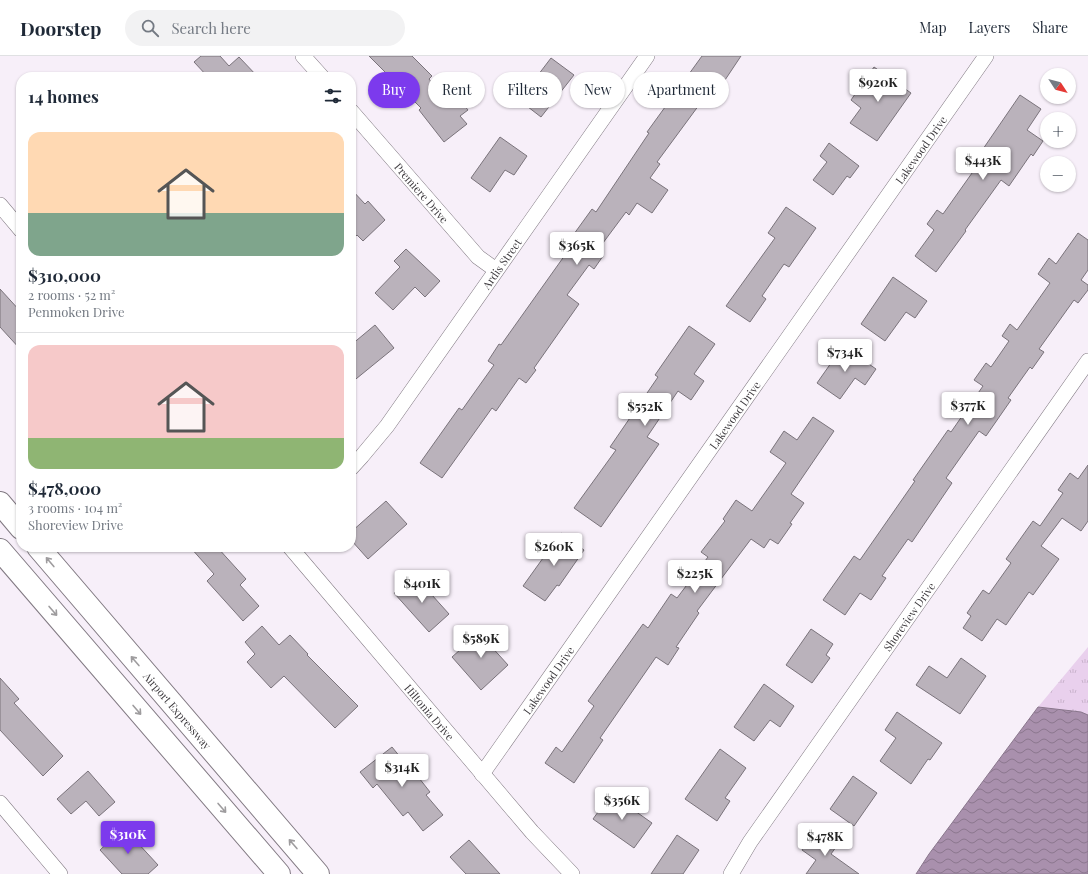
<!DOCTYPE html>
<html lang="en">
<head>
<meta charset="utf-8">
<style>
	body { margin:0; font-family:"Playfair Display",serif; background:#f2f2f3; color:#1f2937; height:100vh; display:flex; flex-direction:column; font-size:15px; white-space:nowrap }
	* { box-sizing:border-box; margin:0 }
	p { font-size:13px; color:#747a83 }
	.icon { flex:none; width:22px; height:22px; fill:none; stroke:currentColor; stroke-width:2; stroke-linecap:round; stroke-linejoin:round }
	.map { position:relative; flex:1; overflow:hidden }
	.drawer { position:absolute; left:16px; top:16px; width:340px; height:480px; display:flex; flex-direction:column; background:#fff; border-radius:16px; box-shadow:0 1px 3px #0004 }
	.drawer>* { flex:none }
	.hud { position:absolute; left:368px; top:16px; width:380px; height:36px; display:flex; gap:8px }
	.needle { width:26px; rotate:126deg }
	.controls { position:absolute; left:1040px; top:12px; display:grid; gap:8px }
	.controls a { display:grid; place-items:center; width:36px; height:36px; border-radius:50%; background:#fff; box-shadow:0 1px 3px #0004; font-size:20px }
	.price { position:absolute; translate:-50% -34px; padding:0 9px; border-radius:4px; background:#fff; color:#222; font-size:13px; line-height:26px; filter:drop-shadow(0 1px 2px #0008) }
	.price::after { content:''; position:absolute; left:50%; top:24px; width:12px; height:9px; margin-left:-6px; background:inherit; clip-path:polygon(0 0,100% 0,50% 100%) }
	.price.active { background:#7c3aed; color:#fff }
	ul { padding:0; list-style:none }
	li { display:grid; align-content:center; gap:8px; height:212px; padding:0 12px }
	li+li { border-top:1px solid #e0e1e3 }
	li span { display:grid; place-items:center; height:124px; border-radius:12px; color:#555 }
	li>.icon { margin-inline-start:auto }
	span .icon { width:72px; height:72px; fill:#fffc; stroke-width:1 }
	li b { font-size:17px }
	h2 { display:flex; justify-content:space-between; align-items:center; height:48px; padding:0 12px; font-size:17px }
	.pill { padding:0 14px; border-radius:18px; background:#fff; box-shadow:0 1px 3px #0004; font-size:14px; line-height:36px }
	.pill.active { background:#7c3aed; color:#fff }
	header { display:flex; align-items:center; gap:24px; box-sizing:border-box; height:56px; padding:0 20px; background:#fff; border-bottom:1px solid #e0e1e3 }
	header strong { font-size:19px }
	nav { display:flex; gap:22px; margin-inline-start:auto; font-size:14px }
	.search { width:280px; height:36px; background:#f2f2f3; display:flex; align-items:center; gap:10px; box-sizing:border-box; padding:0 14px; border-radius:22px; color:#747a83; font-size:15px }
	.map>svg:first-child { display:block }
	.grass { fill:url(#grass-tufts) }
	.water { fill:url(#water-waves); stroke:#89768c }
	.building { fill:#bab2bb; stroke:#7a737b }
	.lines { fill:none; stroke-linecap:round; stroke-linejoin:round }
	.minor-casing { stroke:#827a83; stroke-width:16 }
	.primary-casing { stroke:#827a83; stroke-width:24 }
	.minor { stroke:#fff; stroke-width:15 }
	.primary { stroke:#fff; stroke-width:22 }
	.oneway { stroke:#9e9c9e }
	.labels { text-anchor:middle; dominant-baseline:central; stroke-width:4; stroke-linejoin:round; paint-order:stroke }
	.street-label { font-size:11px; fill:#3d3a3e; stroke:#f7eff9 }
</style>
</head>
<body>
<header>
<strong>Doorstep</strong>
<div class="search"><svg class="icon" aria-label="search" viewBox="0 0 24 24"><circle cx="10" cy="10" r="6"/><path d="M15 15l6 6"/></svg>Search here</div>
<nav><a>Map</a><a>Layers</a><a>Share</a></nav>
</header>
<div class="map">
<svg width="1088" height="818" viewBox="0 0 1088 818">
	<defs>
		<pattern id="grass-tufts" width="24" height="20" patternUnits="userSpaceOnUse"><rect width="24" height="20" fill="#e9d0ed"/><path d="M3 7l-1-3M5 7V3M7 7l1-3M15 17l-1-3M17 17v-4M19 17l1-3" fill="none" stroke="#c9b3cc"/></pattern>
		<pattern id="water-waves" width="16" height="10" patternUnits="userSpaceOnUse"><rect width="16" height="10" fill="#a990ad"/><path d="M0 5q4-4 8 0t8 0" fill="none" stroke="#8b778e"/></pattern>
	</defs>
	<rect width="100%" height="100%" fill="#f7eff9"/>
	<!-- grass -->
	<polygon class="grass" points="1088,591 1088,659 1081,656 1038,651"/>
	<!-- water -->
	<polygon class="water" points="1038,651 1081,656 1088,659 1088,818 916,818 929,798"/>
	<!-- building -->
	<g class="building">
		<polygon points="201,0 220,0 229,10 239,1 258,21 208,21 194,6"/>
		<polygon points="369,0 412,0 432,20 429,23 445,43 453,36 468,54 460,60 467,68 444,86 419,54 421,52"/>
		<polygon points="702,0 741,0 721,30 716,26 657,106 660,108 650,122 668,134 652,157 637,147 629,159 626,156 597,195 603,200 594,213 589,209 567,239 579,248 534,312 536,314 526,327 519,322 496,355 492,352 442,422 420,407 459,352 462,354 494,309 488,305 499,288 501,289 570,192 566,189 592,153 596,156 649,77 647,76"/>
		<polygon points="551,2 574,19 541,61 519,44"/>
		<polygon points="874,11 911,37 877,85 850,67 861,52 851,44"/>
		<polygon points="1020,39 1041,53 1027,74 1043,85 1033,100 1031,98 1009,130 1001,124 965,174 966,175 936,216 915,200 934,174 927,168 937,154 943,158 977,110 971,106 981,91 983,93"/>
		<polygon points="500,81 527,100 514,119 505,114 490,136 471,122"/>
		<polygon points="829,87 859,110 850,122 847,120 833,139 813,124 827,106 820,100"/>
		<polygon points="351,133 365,148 368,145 385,164 363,185 357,179 351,185"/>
		<polygon points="786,151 816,172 789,211 784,208 762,240 766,243 750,266 726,250 775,182 768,177"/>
		<polygon points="1078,177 1088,184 1088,214 1081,224 1088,229 1088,234 1078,247 1074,244 1039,293 1044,296 1032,313 1030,311 1008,342 1011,344 986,380 979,375 946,422 952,427 912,486 908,483 882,520 886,522 871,544 860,537 845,559 823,544 854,500 860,504 915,425 913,424 948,374 951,376 983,330 974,324 986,307 991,311 1009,285 1002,280 1010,268 1017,274 1050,227 1038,218 1049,202 1056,208"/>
		<polygon points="406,193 440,225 425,241 415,231 393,254 375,237 400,211 394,205"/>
		<polygon points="893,221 927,245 915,262 906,256 885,285 861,268"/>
		<polygon points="0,233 21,256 21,294 0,271"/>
		<polygon points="375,269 394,292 351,327 351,289"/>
		<polygon points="689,270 715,288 694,318 704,325 691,344 678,335 647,381 659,388 601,471 574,452 616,394 610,391 658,321 655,319"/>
		<polygon points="843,290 876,313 865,329 855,322 840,343 817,327"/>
		<polygon points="813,361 834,375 791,438 804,447 790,467 792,468 778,488 770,483 764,492 751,483 697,555 699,557 676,591 679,592 668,609 656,601 600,682 603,684 574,727 545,707 556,691 562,696 594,650 588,645 643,568 648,572 671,538 677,542 708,501 701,496 725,465 723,463 736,444 752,455 786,407 770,396 784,375 797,384"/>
		<polygon points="1088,409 1088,465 1081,475 1062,462 1041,490 1059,503 1033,539 1029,536 1006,569 997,563 982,585 963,572 971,560 967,557 983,534 989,538 1011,507 1006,503 1033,465 1040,470 1063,437 1058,434 1070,417 1078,423"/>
		<polygon points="386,445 407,468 368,503 351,484 351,476"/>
		<polygon points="561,477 584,494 559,530 557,529 545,545 523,530"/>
		<polygon points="190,491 217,491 246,523 240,529 259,550 243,565 207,525 214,518"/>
		<polygon points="414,519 449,558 429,576 394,537"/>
		<polygon points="262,570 279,589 290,579 308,598 307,599 358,650 335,672 284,620 271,632 247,606 255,598 245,586"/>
		<polygon points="486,571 496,583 489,588 508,609 481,634 452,601"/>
		<polygon points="811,573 833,588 826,599 830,602 812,627 786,609"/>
		<polygon points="961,602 986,620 960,658 916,629 929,610 947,622"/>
		<polygon points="0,622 19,643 14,647 63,700 43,720 0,674"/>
		<polygon points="764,628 794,650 780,671 770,664 754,685 734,671"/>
		<polygon points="897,656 942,687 930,704 928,703 911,728 880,705 896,682 885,674"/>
		<polygon points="392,691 418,723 419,722 430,736 426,739 443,759 423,775 408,756 403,760 377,728 373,732 360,716"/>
		<polygon points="720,693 746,712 725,742 730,745 717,765 685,743"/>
		<polygon points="88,715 115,746 99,760 86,745 71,758 57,743"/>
		<polygon points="853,720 877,737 854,770 830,753"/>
		<polygon points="611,738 652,767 634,792 593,763"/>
		<polygon points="124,772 158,809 148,818 122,818 100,794"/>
		<polygon points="815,775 836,791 831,798 859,818 806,818 816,804 802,794"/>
		<polygon points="677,779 699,794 683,818 651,818"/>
		<polygon points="469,784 500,818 466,818 450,801"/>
	</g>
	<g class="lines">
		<defs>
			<g id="minor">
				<polyline points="303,0 322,21"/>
				<path id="s1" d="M351 55 478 201 496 214"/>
				<polyline points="0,149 21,174"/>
				<path id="s2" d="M351 412 362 400 387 370 647 0"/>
				<path id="s3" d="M290 491 532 776 572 818"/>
				<path id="s4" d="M482 718 986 0"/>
				<polyline points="0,747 60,818"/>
				<path id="s5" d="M731 818 750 786 1088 305"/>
			</g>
			<g id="primary">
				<polyline points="0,447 21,472"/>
				<path id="s6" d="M38 491 318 818"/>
				<polyline points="0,494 279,818"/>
			</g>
		</defs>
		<!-- minor casing -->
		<use href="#minor" class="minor-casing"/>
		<!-- primary casing -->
		<use href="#primary" class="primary-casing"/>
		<!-- minor -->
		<use href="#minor" class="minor"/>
		<!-- primary -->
		<use href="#primary" class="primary"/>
	</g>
	<!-- one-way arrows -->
	<defs><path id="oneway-shaft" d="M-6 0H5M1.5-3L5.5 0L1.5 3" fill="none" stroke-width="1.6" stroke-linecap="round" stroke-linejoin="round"/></defs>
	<g class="oneway">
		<use href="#oneway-shaft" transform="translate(50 506) rotate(-130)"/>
		<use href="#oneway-shaft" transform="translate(53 555) rotate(49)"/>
		<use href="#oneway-shaft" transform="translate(135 605) rotate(-131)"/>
		<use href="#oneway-shaft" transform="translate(137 654) rotate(49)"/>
		<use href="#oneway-shaft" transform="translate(222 752) rotate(49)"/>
		<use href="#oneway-shaft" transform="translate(293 788) rotate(-131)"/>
	</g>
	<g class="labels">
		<!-- street labels -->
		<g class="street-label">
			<text stroke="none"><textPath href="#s4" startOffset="763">Lakewood Drive</textPath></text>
			<text stroke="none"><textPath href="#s1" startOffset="108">Premiere Drive</textPath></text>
			<text stroke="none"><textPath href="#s2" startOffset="254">Ardis Street</textPath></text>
			<text stroke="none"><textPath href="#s4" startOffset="439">Lakewood Drive</textPath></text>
			<text stroke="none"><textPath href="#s5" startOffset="313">Shoreview Drive</textPath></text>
			<text stroke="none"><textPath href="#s4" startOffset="115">Lakewood Drive</textPath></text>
			<text stroke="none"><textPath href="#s6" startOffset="215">Airport Expressway</textPath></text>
			<text stroke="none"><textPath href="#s3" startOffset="216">Hiltonia Drive</textPath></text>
		</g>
	</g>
</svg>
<div class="controls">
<a><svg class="needle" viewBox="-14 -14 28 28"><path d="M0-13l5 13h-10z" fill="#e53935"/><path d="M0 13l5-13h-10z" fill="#747a83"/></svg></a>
<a>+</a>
<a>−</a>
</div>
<b class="price" style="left:878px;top:47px">$920K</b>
<b class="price" style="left:983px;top:125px">$443K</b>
<b class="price" style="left:577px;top:210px">$365K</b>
<b class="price" style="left:845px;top:317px">$734K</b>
<b class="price" style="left:968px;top:370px">$377K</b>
<b class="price" style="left:645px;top:371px">$552K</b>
<b class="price" style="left:554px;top:511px">$260K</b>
<b class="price" style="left:695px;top:538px">$225K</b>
<b class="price" style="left:422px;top:548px">$401K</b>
<b class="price" style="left:481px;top:603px">$589K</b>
<b class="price" style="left:402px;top:732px">$314K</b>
<b class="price" style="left:622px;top:765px">$356K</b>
<b class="price active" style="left:128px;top:799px">$310K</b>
<b class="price" style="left:825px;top:801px">$478K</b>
<div class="hud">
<a class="pill active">Buy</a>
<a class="pill">Rent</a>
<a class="pill">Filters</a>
<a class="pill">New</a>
<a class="pill">Apartment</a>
</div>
<section class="drawer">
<h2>14 homes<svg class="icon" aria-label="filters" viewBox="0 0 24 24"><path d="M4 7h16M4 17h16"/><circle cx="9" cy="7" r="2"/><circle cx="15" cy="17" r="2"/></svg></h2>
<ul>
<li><span style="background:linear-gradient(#ffd9b3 65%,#7fa58c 0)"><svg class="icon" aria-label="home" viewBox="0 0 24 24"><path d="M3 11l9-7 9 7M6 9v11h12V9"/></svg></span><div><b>$310,000</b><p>2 rooms · 52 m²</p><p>Penmoken Drive</p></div></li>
<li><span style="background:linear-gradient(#f6c9c9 75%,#8fb573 0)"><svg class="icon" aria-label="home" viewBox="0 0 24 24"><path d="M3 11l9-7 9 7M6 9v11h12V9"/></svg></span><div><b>$478,000</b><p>3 rooms · 104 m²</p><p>Shoreview Drive</p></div></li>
</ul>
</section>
</div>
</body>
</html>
